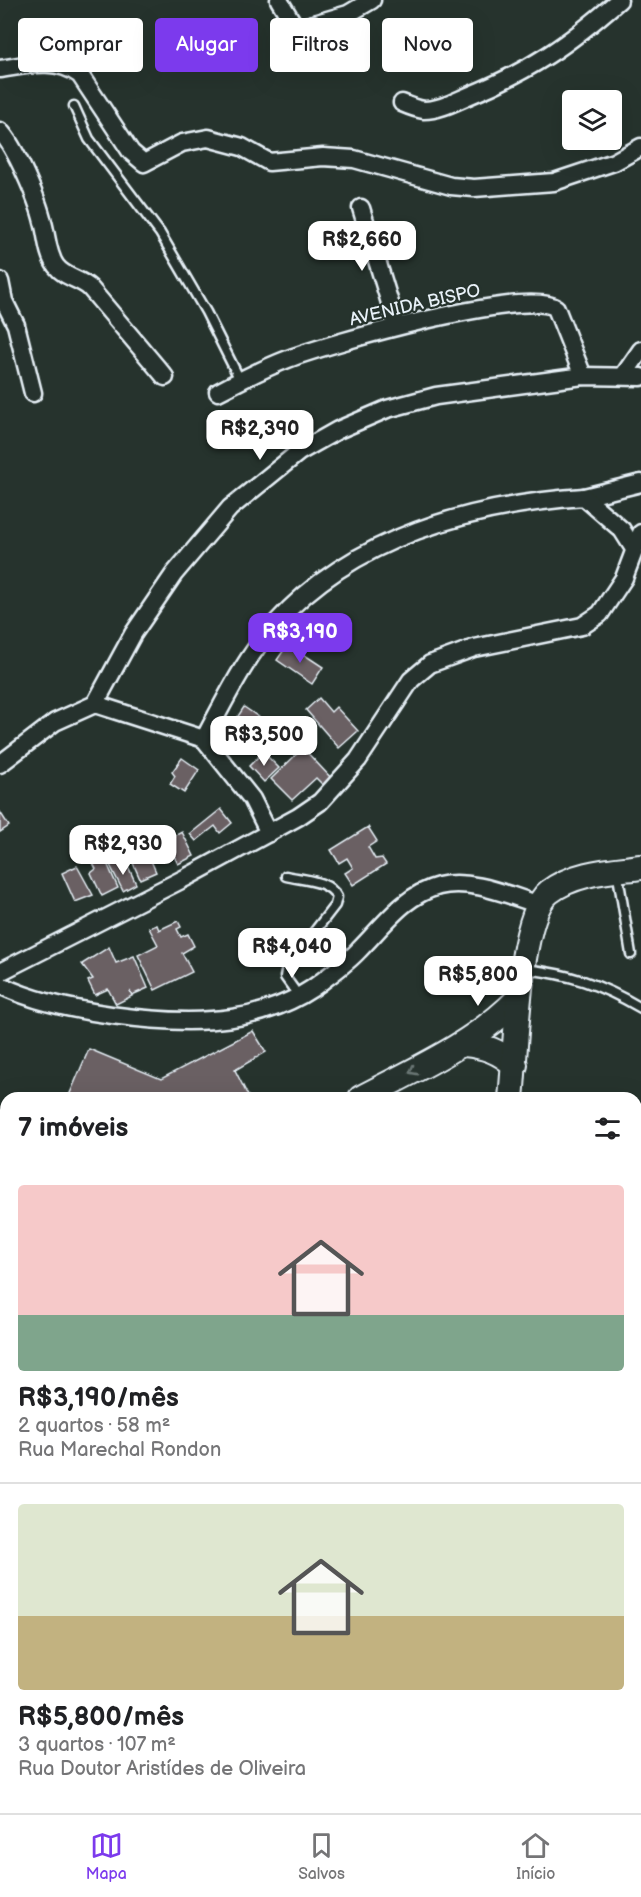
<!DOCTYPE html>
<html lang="pt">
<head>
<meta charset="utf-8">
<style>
	body { margin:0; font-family:"Balsamiq Sans",sans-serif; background:#f6f6f6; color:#202124; height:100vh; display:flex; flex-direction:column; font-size:22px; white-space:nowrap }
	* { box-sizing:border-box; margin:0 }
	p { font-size:20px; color:#757577 }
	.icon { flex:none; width:33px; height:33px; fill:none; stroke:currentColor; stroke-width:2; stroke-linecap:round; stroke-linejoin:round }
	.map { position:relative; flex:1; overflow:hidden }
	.details { position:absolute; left:0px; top:1092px; width:642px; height:722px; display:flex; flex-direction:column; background:#fff; border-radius:18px 18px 0 0; box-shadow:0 6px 24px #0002 }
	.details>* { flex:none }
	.guide { position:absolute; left:18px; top:18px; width:606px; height:54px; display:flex; gap:12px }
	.tools { position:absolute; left:562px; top:90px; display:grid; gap:12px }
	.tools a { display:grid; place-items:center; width:60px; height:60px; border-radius:6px; background:#fff; box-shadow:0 6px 24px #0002; font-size:30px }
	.price { position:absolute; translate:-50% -51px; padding:0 14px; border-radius:12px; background:#fff; color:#222; font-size:20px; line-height:39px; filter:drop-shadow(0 2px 3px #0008) }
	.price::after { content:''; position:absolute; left:50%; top:36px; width:18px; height:14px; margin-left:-9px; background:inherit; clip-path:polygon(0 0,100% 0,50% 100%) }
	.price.current { background:#7c3aed; color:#fff }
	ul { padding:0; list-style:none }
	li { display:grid; align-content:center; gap:12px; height:318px; padding:0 18px }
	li+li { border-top:2px solid #e0e0e0 }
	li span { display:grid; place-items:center; height:186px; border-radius:6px; color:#555 }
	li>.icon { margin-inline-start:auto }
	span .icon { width:108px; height:108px; fill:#fffc; stroke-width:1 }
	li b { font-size:26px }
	h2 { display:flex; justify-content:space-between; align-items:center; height:72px; padding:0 18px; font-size:26px }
	.pill { padding:0 21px; border-radius:6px; background:#fff; box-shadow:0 6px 24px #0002; font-size:21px; line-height:54px }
	.pill.current { background:#7c3aed; color:#fff }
	.tabs { display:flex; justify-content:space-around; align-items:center; height:84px; border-top:2px solid #e0e0e0; background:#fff; font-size:16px; color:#757577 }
	.tabs a { display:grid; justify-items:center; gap:3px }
	.tabs .current { color:#7c3aed }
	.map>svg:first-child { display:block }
	.building { fill:#6b6064; stroke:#e8f1f8; stroke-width:1.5 }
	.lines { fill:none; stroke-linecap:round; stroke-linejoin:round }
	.service-casing { stroke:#e8f1f8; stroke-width:13 }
	.minor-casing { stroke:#e8f1f8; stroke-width:21 }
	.tertiary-casing { stroke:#e8f1f8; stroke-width:26 }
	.secondary-casing { stroke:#e8f1f8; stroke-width:28 }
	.primary-casing { stroke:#e8f1f8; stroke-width:32 }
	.service { stroke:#26332d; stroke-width:8 }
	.minor { stroke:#26332d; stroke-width:16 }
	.tertiary { stroke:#26332d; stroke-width:21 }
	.secondary { stroke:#26332d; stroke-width:24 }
	.primary { stroke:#716e59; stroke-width:27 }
	.oneway { stroke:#6a7674 }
	.labels { text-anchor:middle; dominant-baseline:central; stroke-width:4.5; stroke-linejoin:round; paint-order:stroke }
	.street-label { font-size:18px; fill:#e8f1f8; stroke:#26332d }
</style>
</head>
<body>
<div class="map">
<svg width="641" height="1813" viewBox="0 0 641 1813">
	<rect width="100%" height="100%" fill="#26332d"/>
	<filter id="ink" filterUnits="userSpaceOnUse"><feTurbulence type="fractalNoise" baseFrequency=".0167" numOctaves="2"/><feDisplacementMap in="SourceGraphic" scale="12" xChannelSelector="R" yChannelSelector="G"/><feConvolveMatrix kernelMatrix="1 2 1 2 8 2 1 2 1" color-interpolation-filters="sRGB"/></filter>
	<g filter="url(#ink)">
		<!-- building -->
		<g class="building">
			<polygon points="288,644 323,667 312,684 277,660"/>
			<polygon points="319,698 331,712 336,707 358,731 339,748 306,710"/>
			<polygon points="244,707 269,724 254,746 229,730"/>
			<polygon points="303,748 333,780 325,787 316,778 292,800 271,779"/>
			<polygon points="263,752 279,768 264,782 249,766"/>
			<polygon points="182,758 199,770 184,793 170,784 175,776 172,772"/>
			<polygon points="221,809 232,823 220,833 215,826 196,841 190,834"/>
			<polygon points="0,812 9,826 0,832"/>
			<polygon points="368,827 377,841 368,847 375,859 382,858 386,864 353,885 345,873 353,868 347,858 339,863 331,850"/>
			<polygon points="137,829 156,872 140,879 126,847 137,842 133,831"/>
			<polygon points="182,832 194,856 178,864 166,840"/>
			<polygon points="101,850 118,888 102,896 91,873 96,869 89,855"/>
			<polygon points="119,861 122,867 127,864 136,884 123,891 110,865"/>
			<polygon points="77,866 93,895 75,902 62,873"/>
			<polygon points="178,921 181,927 177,929 181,937 188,934 194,946 182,953 192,972 155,990 138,955 158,945 149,928 157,925 159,930"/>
			<polygon points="109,947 116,963 134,956 148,988 132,995 130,991 132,996 116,1004 108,989 95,995 88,981 93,979 82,964"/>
			<polygon points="253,1031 266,1052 235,1070 249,1098 68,1098 89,1049 161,1079"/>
		</g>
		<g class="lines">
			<defs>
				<g id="service">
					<polyline points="74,106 89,139 160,233 206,312 240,380"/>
					<polyline points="617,870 631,954"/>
					<path d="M286 876C303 880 329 880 337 897L335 905 287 967 285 977 298 995"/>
					<path d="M524 969C570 974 600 984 641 1008"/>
					<polyline points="0,1273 6,1272"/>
					<polyline points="0,1291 6,1287"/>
				</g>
				<g id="minor">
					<polyline points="279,0 300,35 319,52"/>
					<polyline points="296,29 348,14 372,0"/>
					<path d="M0 69C27 65 56 57 80 75L131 152 144 163 182 143 208 138 242 147 269 162 323 157 354 159 451 186 474 188 554 182 614 162 641 147"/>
					<path d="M402 103C409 106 416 109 424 110 439 110 454 102 468 96 530 71 569 44 619 0"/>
					<path d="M0 131C15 146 38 200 43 222 47 235 47 254 56 266 65 278 79 278 90 288L165 377"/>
					<polyline points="361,208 397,326"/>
					<polyline points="0,281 4,301 16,325 33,393"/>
					<polyline points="623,376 641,350"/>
					<path d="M218 392C241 380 264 368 288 359 327 344 526 287 556 308L583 376"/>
					<polyline points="584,497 641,483"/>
					<polyline points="95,704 204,739 252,799 269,833"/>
					<path d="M204 739C225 700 246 656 276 623 353 537 472 505 584 497L622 530 634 549"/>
					<polyline points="0,764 55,722 95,704 133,634 174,574 230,508 299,452 338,430 387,409 436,396 583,376 641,377"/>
					<polyline points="0,972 187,877 298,817 320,802 358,760 411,680 430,664 474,648 582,626 600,614 624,578 641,533"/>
					<path d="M0 985C57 1013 170 1027 232 1018 262 1014 297 1001 321 982 334 972 348 962 359 950 384 925 404 895 439 886 470 878 508 895 537 904"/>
					<polyline points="636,1193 641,1180"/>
					<polyline points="636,1295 641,1292"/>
					<polyline points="636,1464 641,1460"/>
					<polyline points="0,1476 6,1471"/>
					<polyline points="636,1511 641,1518"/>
					<polyline points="636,1588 641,1588"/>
					<polyline points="636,1777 641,1775"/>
					<polyline points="233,1808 244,1813"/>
					<polyline points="376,1808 378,1813"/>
					<polyline points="429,1813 472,1808"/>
				</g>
				<polyline id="tertiary" points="636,1697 641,1699"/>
				<g id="secondary">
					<path d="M464 1044C485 1046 499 1051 515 1065"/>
					<path d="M361 1098C416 1069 474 1044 518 999"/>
					<path d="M511 1098C516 1056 517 917 549 892 575 872 610 871 641 867"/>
				</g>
				<g id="primary">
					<polyline points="0,1182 6,1185"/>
					<polyline points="0,1213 6,1215"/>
					<polyline points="135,1813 136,1808"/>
				</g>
			</defs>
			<!-- service casing -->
			<use href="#service" class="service-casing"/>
			<!-- minor casing -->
			<use href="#minor" class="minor-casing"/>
			<!-- tertiary casing -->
			<use href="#tertiary" class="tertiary-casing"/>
			<!-- secondary casing -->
			<use href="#secondary" class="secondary-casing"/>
			<!-- primary casing -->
			<use href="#primary" class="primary-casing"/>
			<!-- service -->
			<use href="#service" class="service"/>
			<!-- minor -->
			<use href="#minor" class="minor"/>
			<!-- tertiary -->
			<use href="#tertiary" class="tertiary"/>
			<!-- secondary -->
			<use href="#secondary" class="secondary"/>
			<!-- primary -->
			<use href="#primary" class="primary"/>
		</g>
		<!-- one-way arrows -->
		<defs><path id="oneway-chevron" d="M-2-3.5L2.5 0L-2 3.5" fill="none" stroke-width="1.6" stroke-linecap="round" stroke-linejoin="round" transform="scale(1.5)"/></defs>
		<use class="oneway" href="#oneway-chevron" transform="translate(413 1071) rotate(152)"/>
	</g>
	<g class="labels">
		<!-- street labels -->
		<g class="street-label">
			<text transform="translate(415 305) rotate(-13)">AVENIDA BISPO</text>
		</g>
	</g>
</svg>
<div class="tools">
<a><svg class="icon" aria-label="layers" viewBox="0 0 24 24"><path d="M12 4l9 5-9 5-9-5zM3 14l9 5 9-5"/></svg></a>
</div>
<b class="price" style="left:362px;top:272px">R$2,660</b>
<b class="price" style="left:260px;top:461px">R$2,390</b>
<b class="price current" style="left:300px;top:664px">R$3,190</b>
<b class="price" style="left:264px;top:767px">R$3,500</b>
<b class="price" style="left:123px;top:876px">R$2,930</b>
<b class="price" style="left:292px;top:979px">R$4,040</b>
<b class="price" style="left:478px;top:1007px">R$5,800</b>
<div class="guide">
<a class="pill">Comprar</a>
<a class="pill current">Alugar</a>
<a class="pill">Filtros</a>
<a class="pill">Novo</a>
</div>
<section class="details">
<h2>7 imóveis<svg class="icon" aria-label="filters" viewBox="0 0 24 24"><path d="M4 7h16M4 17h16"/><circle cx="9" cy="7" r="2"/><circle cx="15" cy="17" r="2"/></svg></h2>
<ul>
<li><span style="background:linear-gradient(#f6c9c9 70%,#7fa58c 0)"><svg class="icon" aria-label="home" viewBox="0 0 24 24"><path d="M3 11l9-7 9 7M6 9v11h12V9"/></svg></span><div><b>R$3,190/mês</b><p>2 quartos · 58 m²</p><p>Rua Marechal Rondon</p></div></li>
<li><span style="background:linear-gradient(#dfe7d0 60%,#c2b280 0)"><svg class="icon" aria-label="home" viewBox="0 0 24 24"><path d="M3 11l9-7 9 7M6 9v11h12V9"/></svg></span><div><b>R$5,800/mês</b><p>3 quartos · 107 m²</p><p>Rua Doutor Aristídes de Oliveira</p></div></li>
</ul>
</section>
</div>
<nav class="tabs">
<a class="current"><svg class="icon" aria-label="map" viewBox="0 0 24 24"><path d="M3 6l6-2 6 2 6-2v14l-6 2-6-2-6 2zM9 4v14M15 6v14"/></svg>Mapa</a>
<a><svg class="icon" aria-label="saved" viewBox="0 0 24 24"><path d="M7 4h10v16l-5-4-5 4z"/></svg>Salvos</a>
<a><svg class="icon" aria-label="home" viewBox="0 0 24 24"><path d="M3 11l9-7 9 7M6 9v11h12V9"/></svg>Início</a>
</nav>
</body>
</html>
